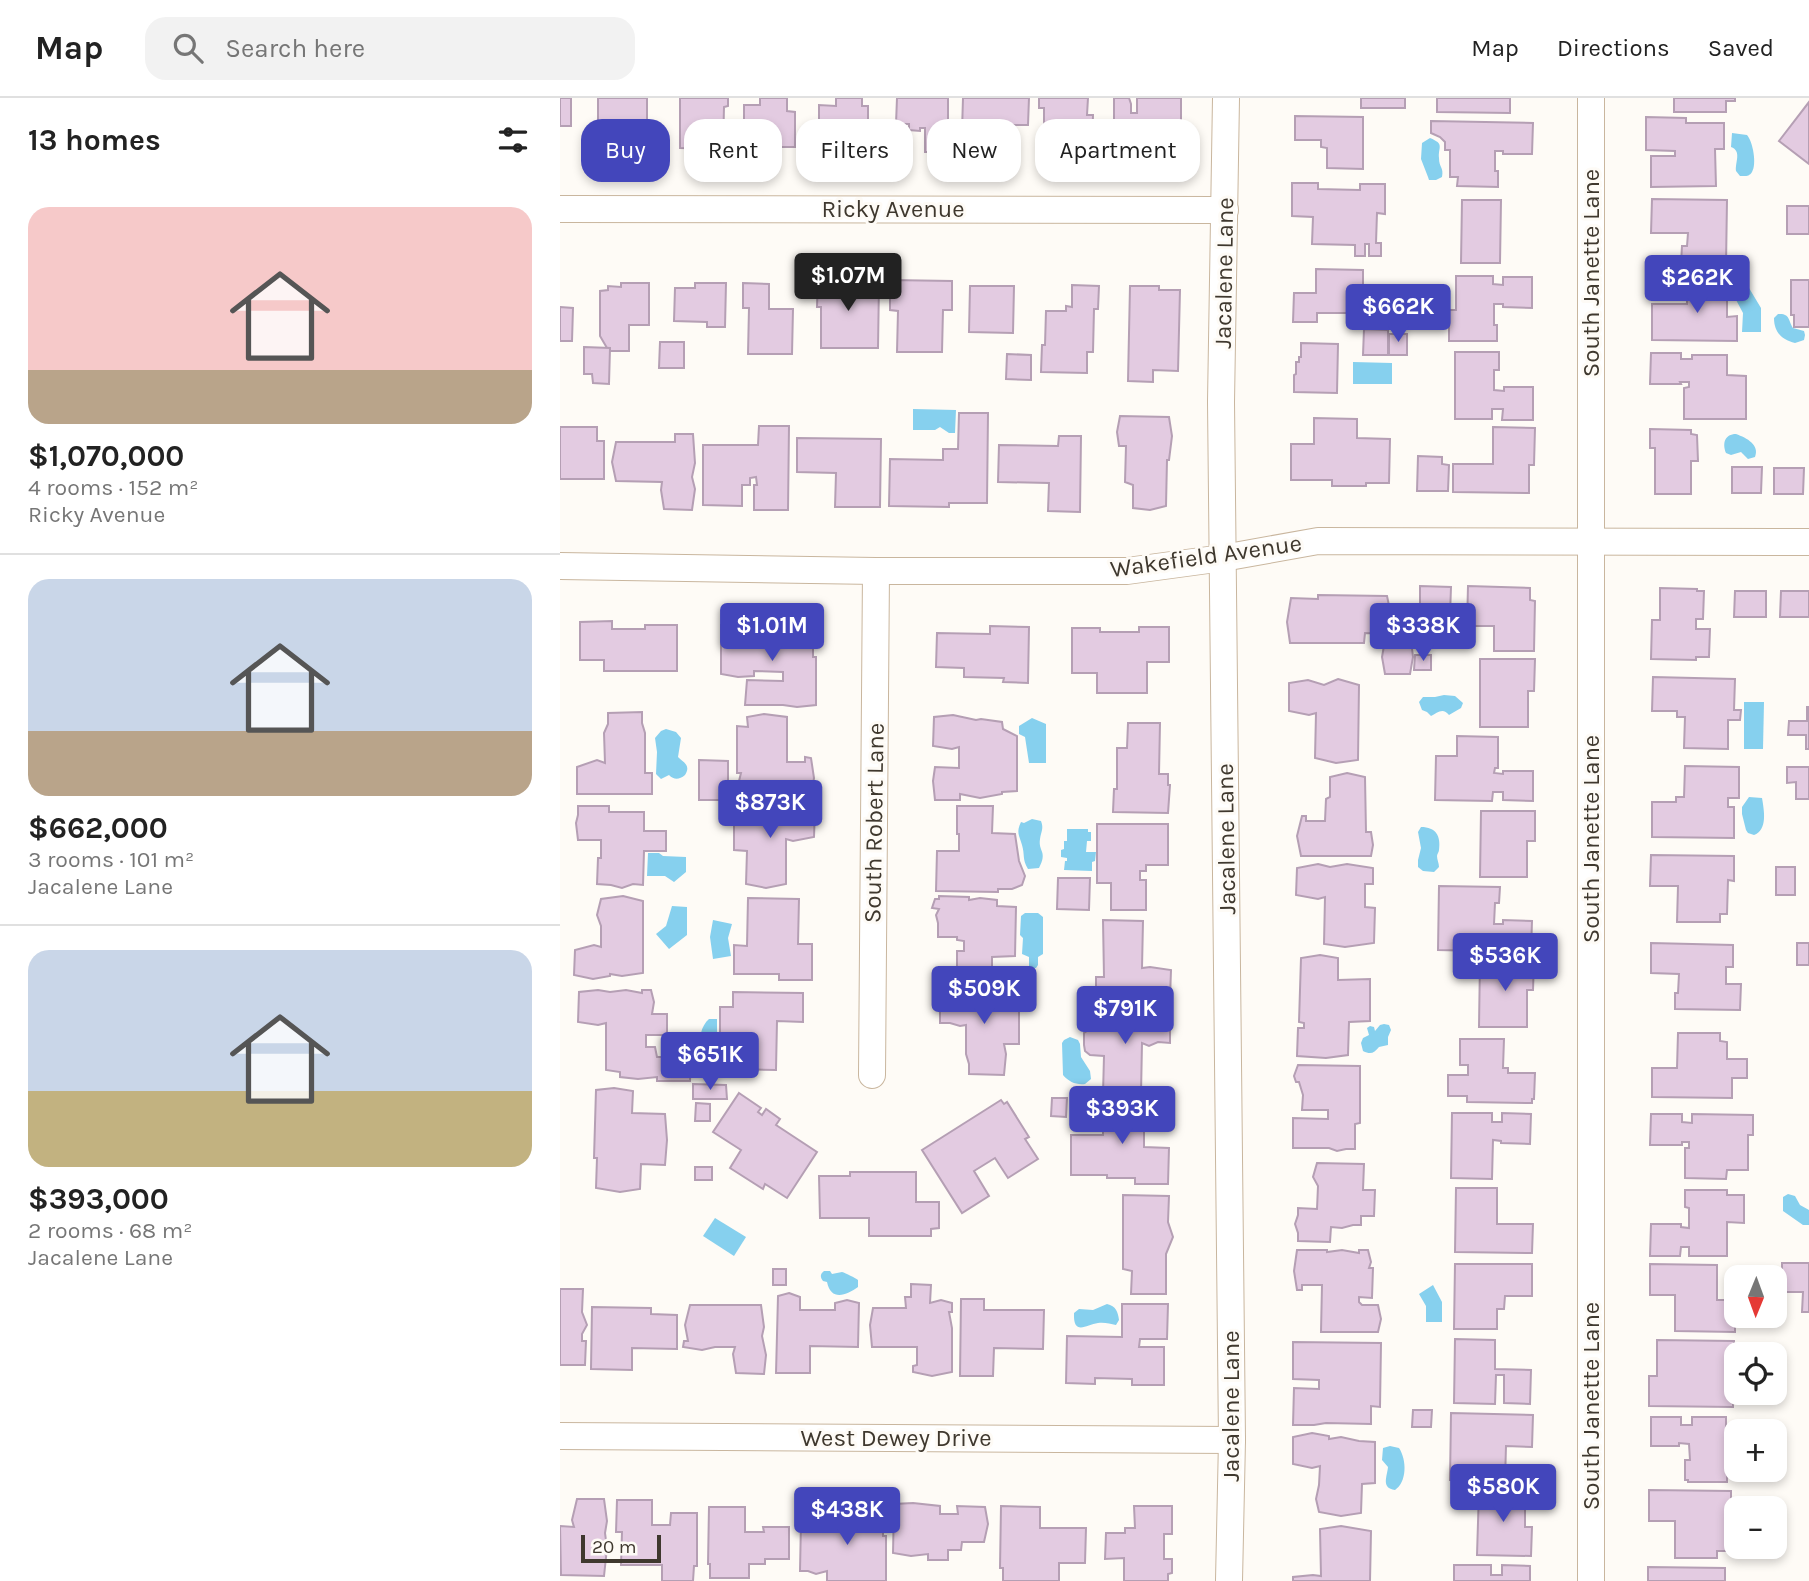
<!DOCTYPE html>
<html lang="en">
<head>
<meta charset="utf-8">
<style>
	body { margin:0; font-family:Karla,sans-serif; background:#f2f2f2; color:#222; height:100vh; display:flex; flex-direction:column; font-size:26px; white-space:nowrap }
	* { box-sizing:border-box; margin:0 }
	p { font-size:23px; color:#767676 }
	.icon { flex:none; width:38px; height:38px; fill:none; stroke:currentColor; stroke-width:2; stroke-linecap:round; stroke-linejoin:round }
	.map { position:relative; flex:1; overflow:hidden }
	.drawer { display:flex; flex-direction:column; background:#fff; width:560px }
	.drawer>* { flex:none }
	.guide { position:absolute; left:21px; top:21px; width:665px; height:63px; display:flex; gap:14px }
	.needle { width:46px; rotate:181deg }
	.fabs { position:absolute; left:1164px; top:1167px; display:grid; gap:14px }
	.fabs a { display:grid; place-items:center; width:63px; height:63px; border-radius:14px; background:#fff; box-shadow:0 4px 10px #0003; font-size:35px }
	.scale { position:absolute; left:21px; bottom:18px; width:80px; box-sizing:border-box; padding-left:7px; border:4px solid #3f382e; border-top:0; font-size:19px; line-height:24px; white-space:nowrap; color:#3f382e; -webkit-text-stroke:5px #fefbf6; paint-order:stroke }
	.price { position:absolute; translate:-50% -60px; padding:0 16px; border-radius:7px; background:#4346bb; color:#fff; font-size:23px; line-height:46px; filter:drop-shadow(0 2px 4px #0008) }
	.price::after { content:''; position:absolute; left:50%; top:42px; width:21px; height:16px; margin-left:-10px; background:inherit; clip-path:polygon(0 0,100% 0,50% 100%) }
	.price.current { background:#222; color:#fff }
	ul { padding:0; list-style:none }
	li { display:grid; align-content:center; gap:14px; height:371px; padding:0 28px }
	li+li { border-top:2px solid #e0e0e0 }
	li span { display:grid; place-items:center; height:217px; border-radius:21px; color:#555 }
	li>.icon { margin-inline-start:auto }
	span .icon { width:126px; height:126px; fill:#fffc; stroke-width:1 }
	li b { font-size:30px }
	h2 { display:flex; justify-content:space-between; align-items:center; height:84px; padding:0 28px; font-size:30px }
	.pill { padding:0 24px; border-radius:21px; background:#fff; box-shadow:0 4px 10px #0003; font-size:24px; line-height:63px }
	.pill.current { background:#4346bb; color:#fff }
	header { display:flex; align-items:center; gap:42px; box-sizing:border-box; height:98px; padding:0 35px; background:#fff; border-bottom:2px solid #e0e0e0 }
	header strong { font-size:33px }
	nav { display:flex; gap:38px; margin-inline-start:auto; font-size:24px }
	.search { width:490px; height:63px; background:#f2f2f2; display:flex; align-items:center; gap:18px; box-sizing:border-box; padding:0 24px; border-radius:21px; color:#767676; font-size:26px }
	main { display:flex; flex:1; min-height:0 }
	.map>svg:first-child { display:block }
	.water { fill:#86d0ee }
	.building { fill:#e3cbe1; stroke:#b59fb4; stroke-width:2 }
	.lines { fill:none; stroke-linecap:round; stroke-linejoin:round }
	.street-casing { stroke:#c9b69e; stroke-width:28 }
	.street { stroke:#fff; stroke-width:26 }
	.labels { text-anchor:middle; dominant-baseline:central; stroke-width:6; stroke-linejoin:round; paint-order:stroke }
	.street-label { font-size:24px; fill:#3f382e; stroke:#fefbf6 }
</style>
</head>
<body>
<header>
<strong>Map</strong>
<div class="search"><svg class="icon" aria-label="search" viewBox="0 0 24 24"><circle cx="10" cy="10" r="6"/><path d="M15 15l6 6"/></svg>Search here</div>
<nav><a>Map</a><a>Directions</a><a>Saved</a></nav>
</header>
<main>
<section class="drawer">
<h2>13 homes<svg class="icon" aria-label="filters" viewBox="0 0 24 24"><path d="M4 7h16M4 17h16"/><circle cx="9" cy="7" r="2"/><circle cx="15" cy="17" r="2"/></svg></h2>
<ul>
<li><span style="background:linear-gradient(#f6c9c9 75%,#b9a48a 0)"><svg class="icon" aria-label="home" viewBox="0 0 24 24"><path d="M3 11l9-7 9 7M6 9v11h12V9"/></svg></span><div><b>$1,070,000</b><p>4 rooms · 152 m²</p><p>Ricky Avenue</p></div></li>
<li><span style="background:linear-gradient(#c9d6e8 70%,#b9a48a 0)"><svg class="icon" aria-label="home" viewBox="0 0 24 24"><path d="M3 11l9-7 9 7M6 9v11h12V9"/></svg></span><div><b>$662,000</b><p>3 rooms · 101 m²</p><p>Jacalene Lane</p></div></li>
<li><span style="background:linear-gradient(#c9d6e8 65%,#c2b280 0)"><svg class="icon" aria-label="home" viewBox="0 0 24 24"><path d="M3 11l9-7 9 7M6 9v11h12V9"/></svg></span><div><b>$393,000</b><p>2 rooms · 68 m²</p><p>Jacalene Lane</p></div></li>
</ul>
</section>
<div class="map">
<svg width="1249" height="1483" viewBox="0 0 1249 1483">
	<rect width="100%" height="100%" fill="#fefbf6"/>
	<!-- water -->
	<g class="water">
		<path d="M1172 35 1187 37C1193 44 1197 66 1192 74 1189 79 1185 78 1180 78L1176 73C1175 64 1182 53 1171 49Z"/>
		<path d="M870 40C885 46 878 49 879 60 879 70 884 69 882 79L876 82H869L868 79 861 61 862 45Z"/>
		<polygon points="1189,190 1201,210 1201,234 1182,234 1183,215 1174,198"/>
		<path d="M1218 216C1230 215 1228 222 1233 230L1244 233 1245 237 1244 242 1235 245C1222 242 1214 234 1214 220Z"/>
		<polygon points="793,264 832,265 832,286 793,286"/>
		<polygon points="353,311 396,312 395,335 389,335 380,329 375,332 353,332"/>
		<path d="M1176 336C1187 340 1200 347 1195 359L1188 361 1181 354 1171 357 1166 355C1162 345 1165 336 1176 336Z"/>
		<path d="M884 597 895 598 903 605 901 610 889 617C883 609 877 615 871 618L867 614 862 612 859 604 863 599H875Z"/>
		<polygon points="1184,604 1204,604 1203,651 1184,651"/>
		<polygon points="472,620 486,626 486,665 469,665 465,639 459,636 459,628"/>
		<path d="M106 631 116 634 121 640 118 659C124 665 131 667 125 677 119 682 114 682 109 677L101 681 96 676 97 654 95 640 101 633Z"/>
		<path d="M1189 699 1202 700C1204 712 1208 732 1194 737L1188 735 1186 732 1182 716V709Z"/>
		<path d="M472 721 481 723C484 731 481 733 480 741 478 754 488 753 479 770L468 771C462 761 465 757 462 747 459 737 456 734 461 724L464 725Z"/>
		<path d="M861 729C876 729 881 738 879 752 879 754 877 756 877 758 877 762 879 765 879 769L874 774 863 773 858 769V762L861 750 858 734Z"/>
		<polygon points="507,731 528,731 528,734 531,734 531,743 527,743 526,754 536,754 535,763 532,764 532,773 504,772 505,763 507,763 507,760 501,759 501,752 504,751 504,743 507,743"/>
		<polygon points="88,755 99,755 103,758 126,759 126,774 114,784 105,778 87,778"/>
		<polygon points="112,808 127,809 127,837 109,851 96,836 106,828"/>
		<polygon points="465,815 478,815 483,819 483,856 478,859 478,867 476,870 470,870 469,868 469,859 462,856 463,840 460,837 461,818"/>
		<polygon points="153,822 172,826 168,840 171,858 153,861 150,839"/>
		<path d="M149 921H157V938C167 949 179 966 161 975 139 970 133 935 149 921Z"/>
		<path d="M824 926 829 927 831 932 828 939V947L819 949C814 955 811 957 803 953L801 945 803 940 809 937 807 930 810 928 814 929 815 933 820 927Z"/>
		<path d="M510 939 518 942 520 946 521 959 530 973 531 981 525 986C516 987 509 984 503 977L502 945 504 942Z"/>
		<polygon points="1228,1096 1235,1098 1240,1107 1249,1112 1249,1127 1243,1127 1223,1113 1223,1099"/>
		<polygon points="155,1120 186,1139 174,1158 143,1138"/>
		<path d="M264 1173H270L272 1176 282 1174C286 1175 295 1180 298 1182V1189C287 1197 271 1204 267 1184L263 1183C260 1179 260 1176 264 1173Z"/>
		<polygon points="873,1187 882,1204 882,1224 866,1224 866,1208 859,1196"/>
		<path d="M547 1206C556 1208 558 1214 559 1222L556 1227C550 1226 545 1224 538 1225 526 1227 513 1238 514 1215L519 1211 533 1212Z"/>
		<path d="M830 1348 839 1350C847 1362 847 1384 835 1392 821 1390 827 1379 828 1369L822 1362 823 1350Z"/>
	</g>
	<!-- building -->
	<g class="building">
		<rect x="0" y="0" width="11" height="28"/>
		<polygon points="38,0 87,0 87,28 92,28 92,51 64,51 64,31 58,30 58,27 38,27"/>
		<polygon points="120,0 168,0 168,8 164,9 163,51 120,50"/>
		<polygon points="200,0 227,0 227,13 235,14 235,49 215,49 215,51 184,51 184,7 200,7"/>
		<polygon points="276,0 302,0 302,8 308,8 308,46 294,46 294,52 259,52 259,7 276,8"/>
		<polygon points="337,0 388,0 388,30 392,30 392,54 365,54 365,30 360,30 360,33 349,32 349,26 336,26"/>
		<polygon points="403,0 469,0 468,27 448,27 448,34 434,33 433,55 406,54 406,33 402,33"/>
		<polygon points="479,0 528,0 527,17 533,17 532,50 513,50 513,54 484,54 484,10 479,10"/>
		<polygon points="554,0 569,0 571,6 571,15 577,15 577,0 621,0 621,58 574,57 574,35 571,35 571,46 554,46"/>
		<rect x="801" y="0" width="44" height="10"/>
		<polygon points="877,0 950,0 950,15 877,14"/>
		<polygon points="1114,0 1175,0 1175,3 1166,3 1166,14 1114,14"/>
		<polygon points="1249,4 1249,66 1219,43"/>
		<polygon points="735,18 803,19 803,71 767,70 767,50 761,49 761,42 735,42"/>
		<polygon points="1086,19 1126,20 1126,25 1164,25 1164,51 1155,51 1156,88 1091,89 1091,58 1115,58 1115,53 1086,52"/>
		<polygon points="871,23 973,25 972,56 943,56 943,53 935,53 935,73 938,73 938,89 897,88 898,79 890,79 890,52 885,52 885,44 880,39 871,35"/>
		<polygon points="732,85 758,85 758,91 800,92 800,86 825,86 825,116 817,115 816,145 821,145 821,158 809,158 809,146 805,146 805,158 795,158 795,147 752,146 753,119 732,118"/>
		<polygon points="1092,101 1167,102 1166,167 1121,166 1122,148 1127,148 1128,135 1091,135"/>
		<polygon points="902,102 941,102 940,165 901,165"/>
		<rect x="1227" y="108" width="22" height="28"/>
		<polygon points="756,171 803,172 803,215 757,215 757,224 733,224 734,195 756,195"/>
		<polygon points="258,178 286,179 286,185 319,185 318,250 261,250 261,209 257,209"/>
		<polygon points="896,178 933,178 933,186 943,187 943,179 972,179 972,210 943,209 943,206 934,206 934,227 937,227 937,243 889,243 889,212 896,212"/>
		<polygon points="1127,181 1167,181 1167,219 1177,218 1177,243 1092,242 1092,206 1127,206"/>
		<polygon points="330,182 392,183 392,212 383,212 382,254 337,254 338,213 330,212"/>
		<polygon points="1231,182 1249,182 1249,229 1234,229 1234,217 1231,217"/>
		<polygon points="61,185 89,185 89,227 69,227 69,253 50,253 50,250 47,250 40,238 40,193 48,192 48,188 61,189"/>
		<polygon points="135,185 166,185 165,229 147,229 147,224 114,223 115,190 135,190"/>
		<polygon points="183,185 209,186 209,211 233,211 232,256 188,256 189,210 183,210"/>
		<polygon points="512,187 539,188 538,211 534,211 533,254 527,254 527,275 481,274 482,247 485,247 486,213 506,213 506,208 512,209"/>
		<polygon points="410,188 454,188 453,235 409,234"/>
		<polygon points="570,188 599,188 599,192 620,192 618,273 593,272 593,284 568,283"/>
		<polygon points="0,209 13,210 12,243 0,243"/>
		<polygon points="804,231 828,232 828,257 803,257"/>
		<rect x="829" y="236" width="18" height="21"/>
		<polygon points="100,244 124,244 124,270 99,270"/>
		<polygon points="741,245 778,246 777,295 734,294 734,277 736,276 736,264 739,264 739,259 741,259"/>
		<polygon points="24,249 50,250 49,286 33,285 32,276 24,276"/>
		<polygon points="895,254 939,254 939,272 934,272 934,292 944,293 944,289 973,289 973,322 942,322 943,311 932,311 932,321 895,321"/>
		<polygon points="1091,255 1121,255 1121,261 1132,261 1132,257 1167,257 1167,277 1186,278 1186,321 1124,321 1124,290 1129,289 1129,284 1120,284 1121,286 1090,286"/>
		<polygon points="447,256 471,257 471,282 446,281"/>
		<polygon points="399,315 428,315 427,405 389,405 389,409 329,408 330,361 383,362 383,351 398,351"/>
		<polygon points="560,318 609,319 612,338 609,362 607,362 606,408 590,412 573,410 573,387 565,384 566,348 559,348 557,334"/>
		<polygon points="754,320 797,321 797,340 830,341 829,385 806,385 806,388 772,388 772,382 731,382 731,346 754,346"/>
		<polygon points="199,328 229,328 228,412 194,412 194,387 197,387 196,379 190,380 190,387 182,387 182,408 143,407 143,347 198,347"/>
		<polygon points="0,329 37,329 37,343 44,343 44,381 0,381"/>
		<polygon points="933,329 975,330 974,367 969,367 969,395 893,394 893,366 933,366"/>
		<polygon points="1090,331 1131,332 1131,336 1137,337 1138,363 1131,363 1131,396 1095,396 1095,350 1090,350"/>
		<polygon points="115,336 133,336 135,365 132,379 135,391 132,412 104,411 101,392 102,384 56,383 52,364 56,344 115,344"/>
		<polygon points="499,338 521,338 520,414 488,413 489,385 438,384 439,347 498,348"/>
		<polygon points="237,340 321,341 320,409 275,409 276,375 237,374"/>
		<polygon points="858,358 882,359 882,366 889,367 888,393 857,393"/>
		<polygon points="1172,369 1202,369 1201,395 1172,395"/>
		<polygon points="1214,370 1244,370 1243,396 1214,396"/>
		<polygon points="860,488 891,489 890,517 860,517"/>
		<polygon points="908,488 970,490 970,502 975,503 974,553 934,553 934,528 907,528"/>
		<polygon points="1100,490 1137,491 1137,493 1144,493 1143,521 1136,521 1136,531 1150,531 1149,559 1136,559 1136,562 1091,561 1092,522 1100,522"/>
		<polygon points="1175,493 1206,493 1206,519 1174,519"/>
		<polygon points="1221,493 1249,493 1249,519 1220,519"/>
		<polygon points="758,497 827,498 831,517 828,536 805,535 804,545 730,545 727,524 731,500 758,501"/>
		<polygon points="52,523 52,531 85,531 85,527 117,527 117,573 44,573 44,562 20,562 20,524"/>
		<polygon points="180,526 205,527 205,530 253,530 253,559 256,559 256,607 237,609 223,607 185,607 187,582 223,583 223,574 194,573 194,578 178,579 161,576 161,527"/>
		<polygon points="430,528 469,529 468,585 443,584 444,580 404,579 404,570 376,569 377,535 430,536"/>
		<polygon points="579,529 609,529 609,564 587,564 587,595 537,595 537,575 512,575 512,530 540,530 540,534 579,534"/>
		<polygon points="825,542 851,542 853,559 850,576 825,576 822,559"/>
		<polygon points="855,557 871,557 871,572 854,572"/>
		<polygon points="920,561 975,561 974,593 968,593 968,629 920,629"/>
		<polygon points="1093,579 1175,581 1174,612 1181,612 1180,622 1168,622 1168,651 1124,650 1125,619 1117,619 1117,613 1092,613"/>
		<polygon points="778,581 799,587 798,662 776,665 755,660 756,615 749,617 729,613 729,585 748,582 764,587"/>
		<polygon points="1247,609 1249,609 1249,651 1246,651 1246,637 1228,637 1229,623 1247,623"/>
		<polygon points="82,614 82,625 85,635 85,675 92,675 92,696 17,696 17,669 37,662 45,665 44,635 48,626 48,615"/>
		<polygon points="204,616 227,619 227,664 245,664 245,659 251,660 254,680 251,699 181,698 178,687 181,675 177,675 177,628 188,629 187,619"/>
		<polygon points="393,617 416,622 421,621 442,624 443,631 457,638 457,693 442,694 442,696 420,700 400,696 400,702 375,702 373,683 375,669 399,670 399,649 392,651 373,648 374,619"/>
		<polygon points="568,625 600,625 599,676 608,676 608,687 610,687 608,715 553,714 554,691 557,691 557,650 567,650"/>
		<polygon points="897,638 938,639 938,670 935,670 934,675 943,676 943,673 973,673 973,703 943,702 943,694 933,694 932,703 875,702 876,658 897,658"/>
		<polygon points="139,662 168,663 168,702 139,702"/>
		<polygon points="1125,668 1179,669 1179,700 1168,700 1168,709 1174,709 1174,740 1092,739 1092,704 1116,704 1116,699 1124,699"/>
		<polygon points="1227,669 1249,669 1249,701 1236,701 1236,684 1227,685"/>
		<polygon points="787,675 805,679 806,734 811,734 813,747 811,758 741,758 737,738 742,718 746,718 746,723 765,723 766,701 770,699 770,679"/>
		<polygon points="18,708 49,708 49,714 84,714 84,733 106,733 106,753 84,753 83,787 73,786 62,790 51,787 37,786 38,760 41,760 41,742 18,742 16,725 18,717"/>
		<polygon points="178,708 255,710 254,739 233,743 226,741 226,786 206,790 186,786 187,753 174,752 174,726 178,726"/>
		<polygon points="397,708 433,708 432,735 455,736 459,763 465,778 462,787 452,791 438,791 438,794 376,793 377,753 399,753 399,736 397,736"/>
		<polygon points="921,713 975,713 975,743 967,743 967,779 920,779"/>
		<polygon points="537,726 608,726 608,767 586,767 586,773 580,773 580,782 586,782 586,812 551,812 551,785 537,785"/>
		<polygon points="1091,757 1174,758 1174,783 1168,782 1167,816 1160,816 1160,824 1117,824 1118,788 1090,788"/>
		<polygon points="758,766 770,769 787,766 813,770 813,786 805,786 805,809 815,810 814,845 785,849 764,846 765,799 758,801 736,797 737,770"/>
		<rect x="1216" y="769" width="19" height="28"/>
		<polygon points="498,780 530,780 529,812 497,811"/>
		<polygon points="879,788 940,789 939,805 935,805 934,826 943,826 943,822 972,823 971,854 878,852"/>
		<polygon points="63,798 83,803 83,875 62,878 50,876 50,878 33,881 14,877 15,852 34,847 41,849 41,828 37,817 41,801"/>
		<polygon points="379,798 409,799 409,802 420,800 437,802 437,808 456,809 455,858 432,859 432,882 424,882 414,885 404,882 397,882 397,853 404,853 404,843 397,842 397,839 378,839 378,825 376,817 379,811 372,810 375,801 379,801"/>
		<polygon points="188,800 239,801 238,846 252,846 252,882 219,882 219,876 174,876 174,847 187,848"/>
		<polygon points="543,822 583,823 582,870 590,869 611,872 610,900 590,903 577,901 562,903 551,901 536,901 536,879 544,879"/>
		<polygon points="1091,845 1173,847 1173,869 1166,869 1166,886 1181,886 1180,912 1115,911 1115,895 1118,895 1119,876 1091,875"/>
		<rect x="1237" y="845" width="12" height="22"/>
		<polygon points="760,857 778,860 778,882 810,881 810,923 789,924 788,957 766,960 737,958 738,930 744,930 744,925 739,924 741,860"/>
		<polygon points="920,863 974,863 973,892 967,892 967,929 919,929"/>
		<rect x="439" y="879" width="20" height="9"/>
		<polygon points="38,892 50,894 66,892 82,895 82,892 91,892 94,904 92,916 107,916 107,937 86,937 86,949 95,949 97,959 131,959 130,983 97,983 97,979 78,981 60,979 60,974 46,972 46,925 38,927 18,924 19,894"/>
		<polygon points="403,892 455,893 455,912 459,913 459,946 444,946 446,956 444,977 409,976 409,966 406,956 406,927 400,928 390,925 380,925 380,896 403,896"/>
		<polygon points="173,894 243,895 243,924 217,923 216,972 178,971 179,945 166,945 160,935 160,909 173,909"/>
		<polygon points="534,913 610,914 610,945 598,944 589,948 582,945 581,996 543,996 544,958 530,957 525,953 524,947 524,935 530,931 534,931"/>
		<polygon points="1118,935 1160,935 1160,943 1167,944 1167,961 1187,961 1187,980 1172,980 1172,1000 1092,999 1092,970 1117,970"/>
		<polygon points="900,941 944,941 943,970 948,970 948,975 975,975 974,1001 972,1001 972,1005 907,1004 907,998 888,998 888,977 908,977 908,967 900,967"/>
		<polygon points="738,967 800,968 800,1025 795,1026 795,1051 786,1051 777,1053 769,1050 733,1050 733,1020 768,1021 768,1012 742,1012 743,997 739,984 736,984 734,978"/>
		<polygon points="133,986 166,987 167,1001 133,1001"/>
		<polygon points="54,990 73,993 72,1015 105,1016 107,1042 105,1067 81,1066 80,1091 60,1094 36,1090 37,1060 34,1060 36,992"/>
		<polygon points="179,995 201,1010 198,1014 202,1017 206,1011 220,1021 216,1027 257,1054 227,1100 205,1086 203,1091 170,1070 181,1052 153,1034"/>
		<polygon points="492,1000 507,1000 506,1019 491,1018"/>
		<polygon points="441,1002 444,1006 447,1004 469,1039 465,1041 478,1061 448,1080 435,1060 414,1073 429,1098 402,1115 362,1052"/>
		<polygon points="543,1004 596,1004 596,1032 584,1031 584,1049 609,1050 608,1086 575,1086 575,1080 547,1080 547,1077 511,1077 511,1037 543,1037"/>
		<polygon points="136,1005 150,1006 150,1023 135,1023"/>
		<polygon points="892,1015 932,1015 932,1024 942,1024 942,1015 971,1016 970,1046 941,1045 941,1043 933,1042 932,1081 891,1080"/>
		<polygon points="1091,1016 1122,1016 1122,1024 1132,1025 1132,1016 1193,1017 1193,1037 1188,1037 1188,1072 1167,1072 1166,1081 1125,1080 1125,1050 1129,1050 1129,1044 1122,1044 1122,1047 1090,1047"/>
		<polygon points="757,1065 804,1066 803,1092 815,1092 814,1118 801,1118 801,1127 793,1127 782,1130 771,1129 770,1144 738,1143 738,1135 735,1126 738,1117 738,1110 757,1111 758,1088 753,1079"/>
		<rect x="135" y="1069" width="17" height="13"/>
		<polygon points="290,1074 356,1074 356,1104 379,1104 379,1130 371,1131 371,1138 309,1138 309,1120 260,1120 259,1078 290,1078"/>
		<polygon points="896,1090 937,1090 937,1126 973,1126 972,1155 895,1154"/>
		<polygon points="1125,1092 1167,1092 1167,1097 1184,1097 1184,1125 1167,1124 1167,1158 1129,1158 1129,1149 1121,1149 1120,1158 1090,1158 1091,1126 1121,1126 1121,1129 1129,1130 1129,1110 1125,1109"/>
		<polygon points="563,1097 609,1098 608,1124 613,1139 606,1156 606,1196 571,1196 572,1173 563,1171"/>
		<polygon points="737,1152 767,1152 767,1154 782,1152 799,1155 799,1152 808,1152 811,1164 809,1170 813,1170 812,1200 799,1199 799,1204 802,1207 818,1207 821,1221 818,1234 761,1234 762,1187 742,1187 742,1192 737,1192 734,1173"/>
		<polygon points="1222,1165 1249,1165 1249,1214 1242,1214 1243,1194 1222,1194"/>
		<polygon points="895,1166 972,1166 972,1198 945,1198 944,1211 937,1211 937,1231 894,1231"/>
		<polygon points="1090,1166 1157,1167 1157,1202 1175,1202 1175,1234 1115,1233 1115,1197 1090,1197"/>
		<rect x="213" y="1171" width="13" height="16"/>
		<polygon points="351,1186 371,1187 370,1205 381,1202 392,1205 392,1214 389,1214 392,1230 392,1274 372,1278 353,1274 353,1268 357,1267 357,1249 312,1249 310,1227 313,1210 346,1210 345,1199 351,1199"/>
		<polygon points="0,1191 23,1191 22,1214 27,1227 22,1236 22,1243 26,1243 25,1267 0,1267"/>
		<polygon points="229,1195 240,1199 240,1212 275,1212 275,1205 287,1202 299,1205 298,1249 250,1248 250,1275 216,1275 218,1198"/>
		<polygon points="401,1201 424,1201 424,1212 484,1212 483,1251 434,1250 433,1278 400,1278"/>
		<polygon points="562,1206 608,1206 607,1241 580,1241 579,1249 604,1249 604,1287 572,1287 572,1281 535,1280 535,1286 506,1285 507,1238 562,1239"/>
		<polygon points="130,1207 201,1207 204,1229 202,1238 206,1257 204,1276 176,1275 173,1256 175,1249 155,1249 142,1252 123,1249 124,1243 128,1243 125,1227"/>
		<polygon points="32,1209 91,1210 91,1216 117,1217 117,1251 72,1250 72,1272 31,1271"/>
		<polygon points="895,1241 935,1242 935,1271 971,1272 970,1306 944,1305 944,1277 936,1277 935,1306 894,1305"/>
		<polygon points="1097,1242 1174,1243 1173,1309 1089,1308 1089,1278 1097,1278"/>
		<polygon points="733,1244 821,1245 820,1309 811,1308 811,1326 766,1325 754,1327 733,1327 734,1290 759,1291 759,1282 733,1281"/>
		<polygon points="853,1312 872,1312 871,1329 852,1329"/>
		<polygon points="891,1315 973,1317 972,1349 946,1348 945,1383 890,1382"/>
		<polygon points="1091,1319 1121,1319 1121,1327 1132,1327 1132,1319 1166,1319 1166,1344 1174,1344 1174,1374 1167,1375 1167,1384 1128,1384 1128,1382 1125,1382 1125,1362 1130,1362 1129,1346 1119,1345 1119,1348 1091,1348"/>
		<polygon points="752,1335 769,1338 769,1341 781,1339 799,1343 815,1344 815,1385 802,1386 801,1415 781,1418 759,1414 756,1401 759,1387 760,1368 752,1370 733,1366 733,1339"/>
		<polygon points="919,1392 965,1393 965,1429 972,1429 971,1458 917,1457"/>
		<polygon points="1089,1392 1171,1393 1171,1413 1176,1413 1176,1449 1180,1449 1180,1453 1157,1453 1157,1460 1115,1460 1115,1423 1089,1423"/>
		<polygon points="17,1401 44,1401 47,1423 45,1435 47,1450 44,1478 1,1477 0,1428 14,1429 12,1422"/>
		<polygon points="57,1402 92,1402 92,1427 110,1427 111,1415 137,1415 137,1468 134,1468 133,1483 102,1483 102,1467 61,1467 62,1434 56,1434"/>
		<polygon points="305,1403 314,1407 323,1407 323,1438 326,1438 326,1483 267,1483 267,1473 256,1476 248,1473 240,1473 241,1424 250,1425 259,1421 267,1425 279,1425 278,1431 287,1431 286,1425 290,1425 290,1407 296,1407"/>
		<polygon points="353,1405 380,1408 380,1416 398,1416 397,1408 425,1409 428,1426 424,1444 402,1444 401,1452 388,1452 388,1462 368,1462 368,1456 351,1458 333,1455 334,1406"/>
		<polygon points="441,1408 480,1409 480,1430 526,1430 525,1465 499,1465 499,1483 443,1483 443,1470 440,1470"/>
		<polygon points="574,1408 612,1408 612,1436 604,1436 604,1461 612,1461 612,1475 608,1476 608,1483 564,1483 564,1460 545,1461 546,1435 565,1435 565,1430 575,1430"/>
		<polygon points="149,1409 185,1409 185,1434 204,1434 203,1429 229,1429 229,1461 205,1461 205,1466 189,1466 189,1480 150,1480 150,1466 148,1466"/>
		<polygon points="781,1428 811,1433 810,1483 733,1483 733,1479 753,1477 761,1478 760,1431"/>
		<polygon points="894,1467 931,1467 931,1477 942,1477 942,1467 970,1468 970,1483 894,1483"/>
		<polygon points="1088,1469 1165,1470 1165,1483 1088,1483"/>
	</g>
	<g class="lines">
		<defs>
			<g id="street">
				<polyline points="666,0 661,304 672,1342 669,1483"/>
				<polyline points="1031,0 1031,1483"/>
				<polyline points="0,111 665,112"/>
				<polyline points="0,468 316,473 567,473 663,460 758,443 1249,444"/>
				<polyline points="312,977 316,473"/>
				<polyline points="0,1338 672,1342"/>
			</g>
		</defs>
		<!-- street casing -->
		<use href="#street" class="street-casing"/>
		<!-- street -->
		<use href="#street" class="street"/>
	</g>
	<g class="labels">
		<!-- street labels -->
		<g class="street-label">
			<text x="333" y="111">Ricky Avenue</text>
			<text transform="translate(664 175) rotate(-89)">Jacalene Lane</text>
			<text transform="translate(1031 175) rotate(-90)">South Janette Lane</text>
			<text transform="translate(646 458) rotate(-8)">Wakefield Avenue</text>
			<text transform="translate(314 725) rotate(-89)">South Robert Lane</text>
			<text transform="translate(666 741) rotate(-91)">Jacalene Lane</text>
			<text transform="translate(1031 741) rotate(-90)">South Janette Lane</text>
			<text transform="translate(671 1308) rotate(-90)">Jacalene Lane</text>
			<text transform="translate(1031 1308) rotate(-90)">South Janette Lane</text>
			<text x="336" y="1340">West Dewey Drive</text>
		</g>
	</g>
</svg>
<div class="fabs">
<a><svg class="needle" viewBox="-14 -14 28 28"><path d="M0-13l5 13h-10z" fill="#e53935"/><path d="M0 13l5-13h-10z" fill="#767676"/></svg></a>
<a><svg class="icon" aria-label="locate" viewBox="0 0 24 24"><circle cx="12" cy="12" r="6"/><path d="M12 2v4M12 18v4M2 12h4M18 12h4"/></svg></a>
<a>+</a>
<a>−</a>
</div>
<div class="scale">20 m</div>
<b class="price current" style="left:288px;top:215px">$1.07M</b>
<b class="price" style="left:1137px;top:217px">$262K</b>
<b class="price" style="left:838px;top:246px">$662K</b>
<b class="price" style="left:212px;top:565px">$1.01M</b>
<b class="price" style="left:863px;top:565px">$338K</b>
<b class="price" style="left:210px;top:742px">$873K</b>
<b class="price" style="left:945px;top:895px">$536K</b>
<b class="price" style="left:424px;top:928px">$509K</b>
<b class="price" style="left:565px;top:948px">$791K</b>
<b class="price" style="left:150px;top:994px">$651K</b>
<b class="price" style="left:562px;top:1048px">$393K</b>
<b class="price" style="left:943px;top:1426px">$580K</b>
<b class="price" style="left:287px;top:1449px">$438K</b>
<div class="guide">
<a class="pill current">Buy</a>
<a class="pill">Rent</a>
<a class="pill">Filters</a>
<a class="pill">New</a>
<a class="pill">Apartment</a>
</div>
</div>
</main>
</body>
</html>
